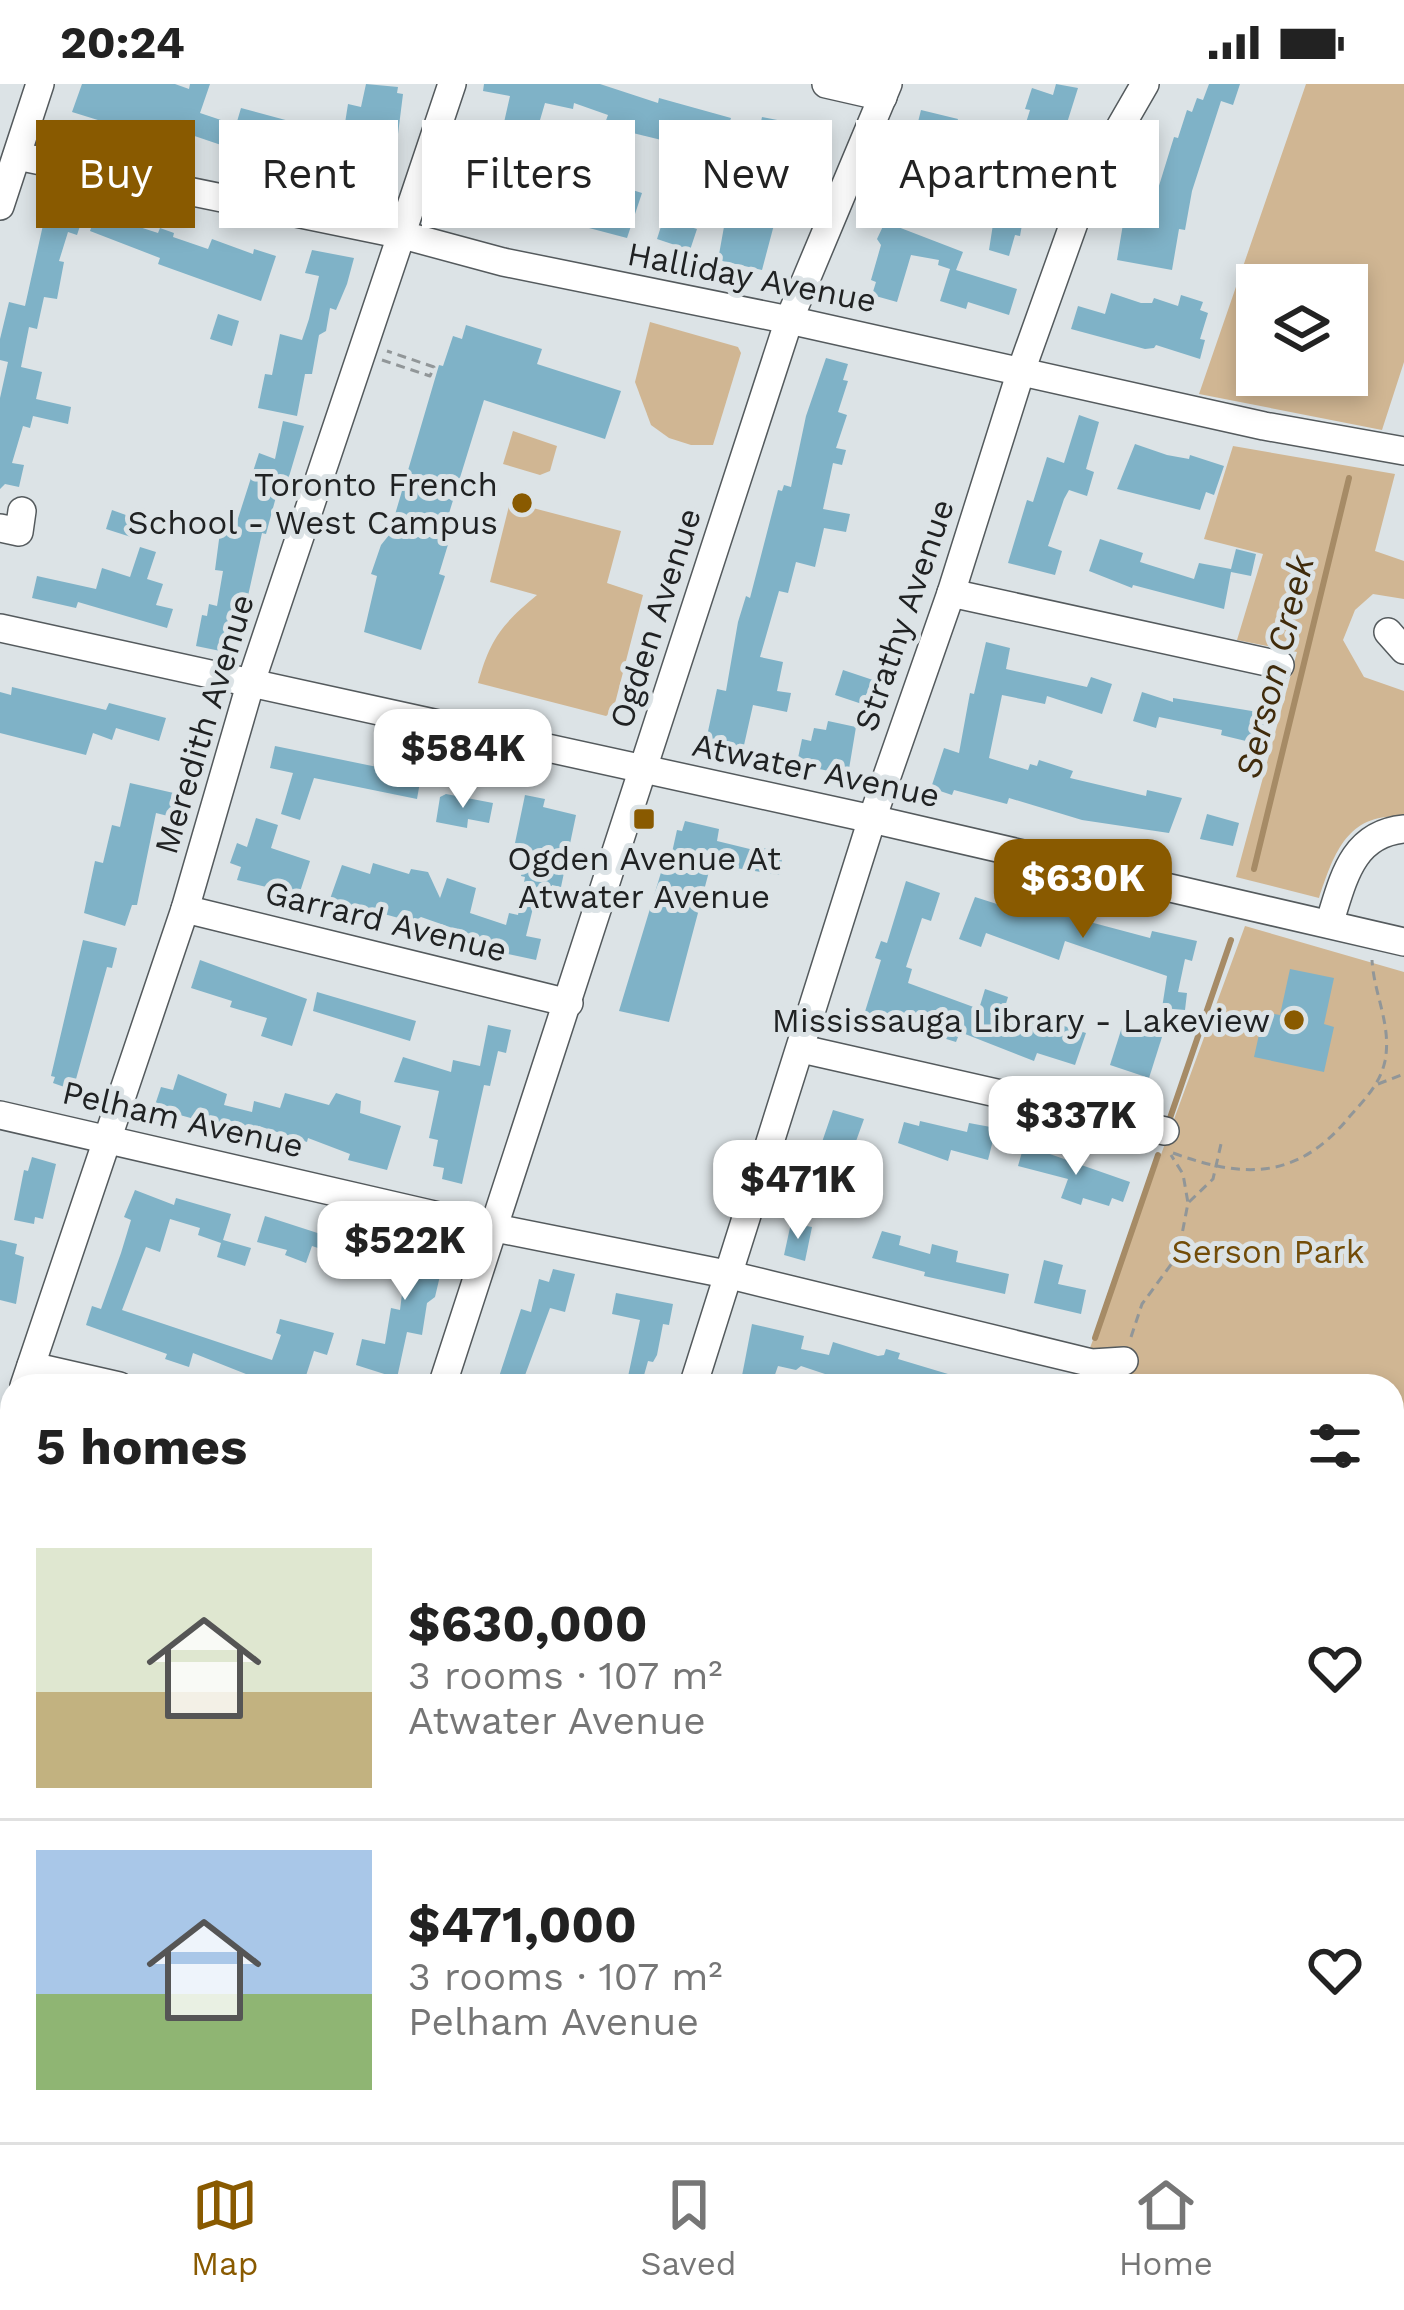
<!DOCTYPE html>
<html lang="en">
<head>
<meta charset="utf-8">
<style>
	body { margin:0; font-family:"Work Sans",sans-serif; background:#f2f2f2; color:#222; height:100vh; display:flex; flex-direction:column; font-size:45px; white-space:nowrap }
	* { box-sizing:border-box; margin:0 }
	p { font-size:39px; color:#767676 }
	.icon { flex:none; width:66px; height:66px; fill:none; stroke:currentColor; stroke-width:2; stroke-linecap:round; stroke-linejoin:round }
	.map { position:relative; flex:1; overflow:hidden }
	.side { position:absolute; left:0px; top:1290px; width:1404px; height:768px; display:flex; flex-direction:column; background:#fff; border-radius:36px 36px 0 0; box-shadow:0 6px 18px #0003 }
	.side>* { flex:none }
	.banner { position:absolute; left:36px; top:36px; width:1332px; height:108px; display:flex; gap:24px }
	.buttons { position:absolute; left:1236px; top:180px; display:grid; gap:24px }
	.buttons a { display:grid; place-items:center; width:132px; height:132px; border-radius:0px; background:#fff; box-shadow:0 6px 18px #0003; font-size:60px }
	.price { position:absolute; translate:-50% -102px; padding:0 27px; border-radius:24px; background:#fff; color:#222; font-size:39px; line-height:78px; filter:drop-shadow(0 3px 6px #0008) }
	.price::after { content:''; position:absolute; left:50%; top:72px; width:36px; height:27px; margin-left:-18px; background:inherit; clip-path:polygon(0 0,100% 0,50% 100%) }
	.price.on { background:#895a00; color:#fff }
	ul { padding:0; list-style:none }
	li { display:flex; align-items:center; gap:36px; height:300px; padding:0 36px }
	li+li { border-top:3px solid #e0e0e0 }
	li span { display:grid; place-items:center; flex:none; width:336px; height:240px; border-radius:0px; color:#555 }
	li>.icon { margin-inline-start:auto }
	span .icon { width:144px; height:144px; fill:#fffc; stroke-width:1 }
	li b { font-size:51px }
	h2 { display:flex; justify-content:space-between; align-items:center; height:144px; padding:0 36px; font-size:51px }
	.tag { padding:0 42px; border-radius:0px; background:#fff; box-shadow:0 6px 18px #0003; font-size:42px; line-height:108px }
	.tag.on { background:#895a00; color:#fff }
	.status { display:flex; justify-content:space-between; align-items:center; height:84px; padding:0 60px; background:#fff; direction:ltr }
	.status svg { height:33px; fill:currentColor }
	.tab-bar { display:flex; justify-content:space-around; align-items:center; height:168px; border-top:3px solid #e0e0e0; background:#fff; font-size:33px; color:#767676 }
	.tab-bar a { display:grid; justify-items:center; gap:6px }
	.tab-bar .on { color:#895a00 }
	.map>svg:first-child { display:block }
	.green { fill:#d0b693; fill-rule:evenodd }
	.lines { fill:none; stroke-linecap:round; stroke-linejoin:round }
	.stream { stroke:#a68b66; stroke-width:6 }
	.building { fill:#7fb2c7 }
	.minor-casing { stroke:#545a5d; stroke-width:30 }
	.path { stroke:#919698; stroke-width:3; stroke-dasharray:9 6; stroke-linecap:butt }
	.minor { stroke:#fff; stroke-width:27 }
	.rail { stroke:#808587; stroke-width:6 }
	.poi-dot { fill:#895a00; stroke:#dce3e6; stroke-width:4.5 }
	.labels { text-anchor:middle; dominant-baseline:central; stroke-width:10; stroke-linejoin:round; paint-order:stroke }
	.street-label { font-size:33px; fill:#202223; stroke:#dce3e6 }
	.poi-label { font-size:33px; fill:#202223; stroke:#dce3e6; text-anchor:end }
	.park-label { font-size:33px; fill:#724c08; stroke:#dce3e6 }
	.water-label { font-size:36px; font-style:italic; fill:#402b0b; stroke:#dce3e6 }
</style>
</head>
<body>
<div class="status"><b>20:24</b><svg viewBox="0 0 49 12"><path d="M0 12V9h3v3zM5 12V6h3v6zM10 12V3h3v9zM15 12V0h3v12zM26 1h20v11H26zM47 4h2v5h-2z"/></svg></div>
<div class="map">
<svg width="1404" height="2058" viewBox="0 0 1404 2058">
	<rect width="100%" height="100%" fill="#dce3e6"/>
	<!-- green -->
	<g class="green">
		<path d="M1306 0H1404V278L1382 346 1199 310ZM1257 201H1347V291H1257Z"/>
		<polygon points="650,238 738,263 741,269 713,361 691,361 669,354 651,341 635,298"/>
		<polygon points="513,347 557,362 550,387 540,391 503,380"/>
		<path d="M1233 362 1395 390 1375 467 1404 477V515L1373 510 1355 526 1343 556 1364 593 1404 607V733C1347 728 1334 770 1319 814L1236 793 1297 568 1237 556 1263 470 1204 455Z"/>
		<path d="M510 418 621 447 607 499 643 511 613 627 606 632 478 599C490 555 502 540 537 511L490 498Z"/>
		<polygon points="1245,842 1404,888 1404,1426 1392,1462 1392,1302 1076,1302"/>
		<polygon points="984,2046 1198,2046 1194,2058 980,2058"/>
	</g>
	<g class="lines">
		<!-- stream -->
		<g class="stream">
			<polyline points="1254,785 1349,394"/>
			<polyline points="1169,1037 1231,856"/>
			<polyline points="1095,1254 1158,1071"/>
			<polyline points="1045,2053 1048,2058"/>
		</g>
	</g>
	<!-- building -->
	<g class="building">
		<polygon points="82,0 175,0 189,5 190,0 210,0 200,29 236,41 241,24 304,41 301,50 314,55 308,74 290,68 287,75 248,62 247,66 225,58 224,62 171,44 168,53 115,39 114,41 72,28"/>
		<polygon points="366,0 398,3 397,9 403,10 398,50 394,49 385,91 391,92 387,108 380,106 378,113 348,103 356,74 340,71 348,20 361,23"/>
		<polygon points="484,0 600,0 658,19 659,14 731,34 719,70 604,42 608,31 574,19 573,25 545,19 528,77 581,96 582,92 597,95 642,109 627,154 513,124 511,133 489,127 493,110 488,109 510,12 483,7"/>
		<polygon points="1056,0 1078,4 1067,39 1058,36 1046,74 1039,72 1032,114 1027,113 1020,152 1015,151 1009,172 989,166 996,121 1002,122 1010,76 1014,77 1030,26 1025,25 1032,4 1053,11"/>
		<polygon points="1209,0 1240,0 1233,21 1221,17 1192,107 1185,146 1179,145 1172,186 1117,176 1123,140 1130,142 1137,101 1158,105 1174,53 1178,54 1187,26 1192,28 1197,14 1203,16"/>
		<polygon points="921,26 958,35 953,54 940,51 932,87 941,89 935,116 919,113 922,96 906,93 908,62 912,62"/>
		<polygon points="762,33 808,42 802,74 794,73 788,103 784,103 762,186 718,176 729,115 735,116 743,75 753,77"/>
		<polygon points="671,111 695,118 687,142 697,145 690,166 657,155"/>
		<polygon points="47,123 82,136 77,151 68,148 59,177 64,178 57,215 44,213 37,245 29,243 21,283 42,288 36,315 71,323 68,340 33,332 30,344 23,342 12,379 24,381 19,403 5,400 0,405 0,314 8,278 0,276 0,255 9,218 25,222"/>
		<polygon points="96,129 158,149 160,144 174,149 173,153 208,165 212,155 253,170 254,165 276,172 261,217 158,180 160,174 90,147"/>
		<polygon points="885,138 963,168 956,186 1017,205 1009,231 968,218 966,225 940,217 950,185 938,181 939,176 911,171 897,218 872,211 876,198 871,196 881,161 877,155"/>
		<polygon points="312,166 354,174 347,200 336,226 330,224 326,247 319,251 312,290 305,290 297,332 258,324 265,290 272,291 280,250 302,256 309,235 319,192 305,189"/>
		<polygon points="1111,209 1141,219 1152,219 1154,214 1178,222 1181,211 1203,218 1200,226 1208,229 1200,255 1205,256 1200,275 1156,261 1154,264 1145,265 1071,245 1078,222 1105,230"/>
		<polygon points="218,230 239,237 232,262 210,255"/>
		<polygon points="466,241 542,265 537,280 621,307 605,355 484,316 442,452 450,454 439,490 445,492 421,566 364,548 377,492 371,490 381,461 389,451 439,281 443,282 453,252 462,255"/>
		<polygon points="826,274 848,280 843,296 848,297 838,328 847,331 836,364 846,366 842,381 833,379 823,425 850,430 846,448 824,444 815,483 796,478 788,509 779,507 760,573 783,578 777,607 791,609 787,628 753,621 740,679 703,671 717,605 726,607 738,538 746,512 750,514 778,406 782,407 784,401 791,403 806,332"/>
		<polygon points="1079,331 1099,338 1086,385 1094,388 1087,412 1069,406 1064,415 1048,462 1062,467 1055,491 1008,479 1027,416 1033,418 1047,373 1064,379"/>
		<polygon points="283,337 304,342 288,396 280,398 266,450 262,449 235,570 196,562 202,531 207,532 209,520 217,522 223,487 215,486 220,448 233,450 259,369 275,375"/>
		<polygon points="1135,360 1167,371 1189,375 1190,371 1224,382 1214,411 1206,408 1200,426 1117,405"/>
		<polygon points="112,426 137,435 131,453 106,445"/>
		<polygon points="1100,455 1143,469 1140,478 1194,495 1199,479 1231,485 1236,465 1256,470 1251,492 1231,488 1224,525 1133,501 1132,504 1089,487"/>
		<polygon points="140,463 156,468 147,495 163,500 156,521 173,525 167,544 78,518 76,524 32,514 37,492 96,505 102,484 130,493"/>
		<polygon points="986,558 1010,564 1006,585 1087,603 1091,593 1112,600 1102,630 1047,612 1045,620 1002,611 989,674 1028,686 1030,680 1037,682 1039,676 1073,687 1070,694 1146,712 1147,706 1182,714 1169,749 1082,736 1009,714 1007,720 954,706 952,711 931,704 944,664 959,669 970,609 974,610"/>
		<polygon points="843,586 873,596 865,621 835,611"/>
		<polygon points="12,603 106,626 109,619 166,634 159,657 116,644 112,656 93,649 86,671 0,649 0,608 11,611"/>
		<polygon points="1142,608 1173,618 1173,614 1270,630 1262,678 1246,675 1250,658 1221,651 1222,646 1159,633 1156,644 1133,637"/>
		<polygon points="828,637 856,643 848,691 805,682 806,675 798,674 802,655 811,657 814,644 826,646"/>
		<polygon points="275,662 421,692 417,715 314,694 300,736 281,730 293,689 270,684"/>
		<polygon points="130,699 178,710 172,733 156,729 137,821 132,821 125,842 84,829 95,777 103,779 112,741 120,743"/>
		<polygon points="446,710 493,719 489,739 468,735 467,744 436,738 440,713"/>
		<polygon points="525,711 545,715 543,723 576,731 561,803 552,801 548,822 534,820 526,852 541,855 536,876 503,869 504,862 421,833 413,838 330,815 342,781 370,790 373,779 409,790 411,785 428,788 440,814 447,794 476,804 470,829 506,841 509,829 518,831 525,793 521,792 526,761 515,759"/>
		<polygon points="1207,730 1239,739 1233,762 1200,755"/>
		<polygon points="256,734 278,741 271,764 310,777 299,811 237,796 241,783 230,779 237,759 247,763"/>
		<polygon points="685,737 719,745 717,757 758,767 760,763 783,770 779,791 711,780 669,938 619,927 666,772 671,773 677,746 682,747"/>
		<polygon points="906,797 940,809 931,837 922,834 906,883 912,885 908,899 979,925 985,905 1008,913 1004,926 1062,948 1064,942 1086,949 1075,981 1037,969 1034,977 960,948 956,958 887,937 885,942 863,934 881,876 875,874 881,857 887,859"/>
		<polygon points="975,813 1038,833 1041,825 1150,854 1152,847 1197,857 1192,877 1185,875 1178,908 1187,909 1185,926 1162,924 1167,892 1065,857 1059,876 986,849 981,863 959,855"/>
		<polygon points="83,856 117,864 112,884 107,883 73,1006 53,999 55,993 51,992"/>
		<polygon points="200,876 307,915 292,962 261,952 267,934 230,923 232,917 191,904"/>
		<polygon points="1290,885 1334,894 1324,940 1334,943 1324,988 1254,973 1264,928 1280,931"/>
		<polygon points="317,908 416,937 410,957 313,927"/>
		<polygon points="1123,940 1162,953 1149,994 1110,981"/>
		<polygon points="488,941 511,946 506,969 498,967 490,1002 484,1001 462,1100 442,1095 444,1084 433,1082 438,1056 429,1054 439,1007 394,998 403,973 451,988 453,976 480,982"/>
		<polygon points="178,990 227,1010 224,1021 252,1028 254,1017 280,1024 285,1009 329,1021 336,1009 361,1017 360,1029 401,1042 387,1086 348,1076 350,1070 308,1054 307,1058 259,1042 257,1052 154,1024 161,1003 173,1006"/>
		<polygon points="833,1026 864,1035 832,1124 808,1117 815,1095 810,1093"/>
		<polygon points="920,1037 967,1048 969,1039 996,1044 988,1076 951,1066 948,1077 898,1059 904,1038 919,1042"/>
		<polygon points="1024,1061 1130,1098 1123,1118 1112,1114 1109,1122 1083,1114 1081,1121 1061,1114 1068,1095 1018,1082"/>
		<polygon points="32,1073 56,1080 43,1135 35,1133 34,1140 14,1136 24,1086 28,1087"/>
		<polygon points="135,1106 174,1121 176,1114 231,1130 223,1156 251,1164 245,1182 217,1173 221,1159 198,1151 200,1144 170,1135 160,1168 146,1163 122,1226 272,1276 281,1251 276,1249 280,1235 334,1249 327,1271 314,1267 304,1298 300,1297 298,1301 263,1290 261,1296 193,1269 189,1283 165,1275 167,1270 86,1241 92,1222 101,1225 121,1169 131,1136 124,1133"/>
		<polygon points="265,1132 333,1154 336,1147 363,1156 357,1177 312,1162 306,1179 285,1171 287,1166 257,1158"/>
		<polygon points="791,1139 812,1143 805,1177 784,1171"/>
		<polygon points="882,1147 901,1152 899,1161 930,1170 932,1160 958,1167 956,1178 1009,1190 1005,1210 924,1192 925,1188 872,1174"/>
		<polygon points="400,1155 447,1162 435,1213 427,1219 422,1251 407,1248 397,1294 356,1281 362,1255 385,1260 391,1224 400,1226 405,1186 378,1180 381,1164 398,1168"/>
		<polygon points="0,1156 17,1160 15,1170 24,1173 16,1220 0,1216"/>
		<polygon points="1044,1176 1063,1181 1058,1200 1086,1206 1081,1230 1034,1219"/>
		<polygon points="553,1185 575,1190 565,1228 550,1224 521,1302 496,1302 521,1225 531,1228 539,1195 549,1198"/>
		<polygon points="616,1209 673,1220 669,1241 663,1240 657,1271 653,1278 648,1277 641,1302 626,1302 640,1236 612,1230"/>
		<polygon points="752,1240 804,1252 801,1265 829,1271 833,1258 878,1272 884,1271 886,1265 900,1269 898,1275 978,1299 978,1302 875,1302 856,1297 855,1300 801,1282 796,1286 778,1282 771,1302 740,1302"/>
	</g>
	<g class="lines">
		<defs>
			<g id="minor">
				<polyline points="826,0 883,13"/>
				<polyline points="17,72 403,151 503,178 789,236 1264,342 1404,367"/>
				<polyline points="0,122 40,0"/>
				<polyline points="0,444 19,448 22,427"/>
				<polyline points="951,509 1280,581"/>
				<polyline points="0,544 872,735 1404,858"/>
				<polyline points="1388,548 1404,566"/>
				<polyline points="185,825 569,919"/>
				<path d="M1329 840C1343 797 1351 750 1404 745"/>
				<polyline points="802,965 1165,1047"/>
				<polyline points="0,1031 465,1138 726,1190 1092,1279 1124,1277"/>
				<polyline points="31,1282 119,1302"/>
				<polyline points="24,1302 185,825 250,601 452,0"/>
				<polyline points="442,1302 789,236 888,0"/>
				<polyline points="693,1302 872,735 951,509 1021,287 1089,97 1145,0"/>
				<polyline points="0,1373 12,1337"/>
				<polyline points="0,1515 12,1518"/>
				<polyline points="0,1881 12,1843"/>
				<polyline points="1392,1977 1404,1947"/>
				<polyline points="554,2046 617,2058"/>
				<polyline points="196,2058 200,2046"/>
				<polyline points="445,2058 449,2046"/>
				<polyline points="1360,2058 1364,2046"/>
			</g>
		</defs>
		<!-- minor casing -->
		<use href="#minor" class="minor-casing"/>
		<!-- path -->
		<g class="path">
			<polyline points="382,276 430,292 434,283 387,267"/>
			<polyline points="1378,1000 1404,990"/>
			<path d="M1173 1069C1245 1095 1298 1096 1350 1032 1365 1015 1380 1000 1385 977 1392 941 1374 911 1372 876"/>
			<polyline points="1189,1118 1213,1095 1221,1060"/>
			<polyline points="1131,1253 1142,1220 1178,1171 1188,1119 1183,1090 1171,1071"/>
		</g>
		<!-- minor -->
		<use href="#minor" class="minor"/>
		<!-- rail -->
		<g class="rail">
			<polyline points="0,1676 12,1679"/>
			<polyline points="0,1699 12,1702"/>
			<polyline points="1392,1984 1404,1986"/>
			<polyline points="1392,2007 1404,2009"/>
		</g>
	</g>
	<!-- markers -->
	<g class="poi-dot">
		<circle cx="522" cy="419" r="12"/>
		<rect x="632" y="723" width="24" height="24" rx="6"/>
		<circle cx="1294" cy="936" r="12"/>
	</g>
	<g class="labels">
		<!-- street labels -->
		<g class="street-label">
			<text transform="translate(752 193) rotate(11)">Halliday Avenue</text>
			<text transform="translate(904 531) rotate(-71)">Strathy Avenue</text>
			<text transform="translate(655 534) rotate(-72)">Ogden Avenue</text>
			<text transform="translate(204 640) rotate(-73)">Meredith Avenue</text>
			<text transform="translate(816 686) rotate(12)">Atwater Avenue</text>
			<text transform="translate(386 837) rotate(14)">Garrard Avenue</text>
			<text transform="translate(183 1035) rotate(13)">Pelham Avenue</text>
		</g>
		<!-- poi labels -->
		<g class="poi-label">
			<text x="498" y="400">Toronto French<tspan x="498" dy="38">School - West Campus</tspan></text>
			<text x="644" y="774" text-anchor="middle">Ogden Avenue At<tspan x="644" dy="38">Atwater Avenue</tspan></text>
			<text x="1270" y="936">Mississauga Library - Lakeview</text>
		</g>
		<!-- park labels -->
		<g class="park-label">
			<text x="1268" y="1167">Serson Park</text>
		</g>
		<!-- water labels -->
		<g class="water-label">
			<text transform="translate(1275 583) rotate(-76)">Serson Creek</text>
		</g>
	</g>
</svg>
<div class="buttons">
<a><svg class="icon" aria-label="layers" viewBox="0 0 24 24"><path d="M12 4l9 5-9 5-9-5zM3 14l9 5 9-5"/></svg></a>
</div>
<b class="price" style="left:463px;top:727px">$584K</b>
<b class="price on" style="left:1083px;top:857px">$630K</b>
<b class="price" style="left:1076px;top:1094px">$337K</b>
<b class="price" style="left:798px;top:1158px">$471K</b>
<b class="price" style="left:405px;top:1219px">$522K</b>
<div class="banner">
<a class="tag on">Buy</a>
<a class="tag">Rent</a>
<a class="tag">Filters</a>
<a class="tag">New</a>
<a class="tag">Apartment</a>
</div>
<section class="side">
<h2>5 homes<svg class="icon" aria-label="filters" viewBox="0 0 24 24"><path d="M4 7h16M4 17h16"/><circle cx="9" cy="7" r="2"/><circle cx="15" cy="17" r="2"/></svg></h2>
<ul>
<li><span style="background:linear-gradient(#dfe7d0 60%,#c2b280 0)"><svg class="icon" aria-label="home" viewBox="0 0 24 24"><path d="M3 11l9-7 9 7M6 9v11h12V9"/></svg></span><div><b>$630,000</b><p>3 rooms · 107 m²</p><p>Atwater Avenue</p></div><svg class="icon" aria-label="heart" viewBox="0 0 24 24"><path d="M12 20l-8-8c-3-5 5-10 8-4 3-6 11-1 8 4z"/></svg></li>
<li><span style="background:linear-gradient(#a9c7e8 60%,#8fb573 0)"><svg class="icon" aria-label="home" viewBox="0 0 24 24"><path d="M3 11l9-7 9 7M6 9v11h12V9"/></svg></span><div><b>$471,000</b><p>3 rooms · 107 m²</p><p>Pelham Avenue</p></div><svg class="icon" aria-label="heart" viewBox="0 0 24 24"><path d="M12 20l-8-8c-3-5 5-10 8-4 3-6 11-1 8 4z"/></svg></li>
</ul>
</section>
</div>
<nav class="tab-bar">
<a class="on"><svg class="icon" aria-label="map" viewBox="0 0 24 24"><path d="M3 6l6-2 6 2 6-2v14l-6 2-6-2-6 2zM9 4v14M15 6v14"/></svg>Map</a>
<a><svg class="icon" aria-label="saved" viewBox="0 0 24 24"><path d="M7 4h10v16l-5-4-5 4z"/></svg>Saved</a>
<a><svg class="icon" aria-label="home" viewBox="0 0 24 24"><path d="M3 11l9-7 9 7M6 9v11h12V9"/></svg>Home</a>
</nav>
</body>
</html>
